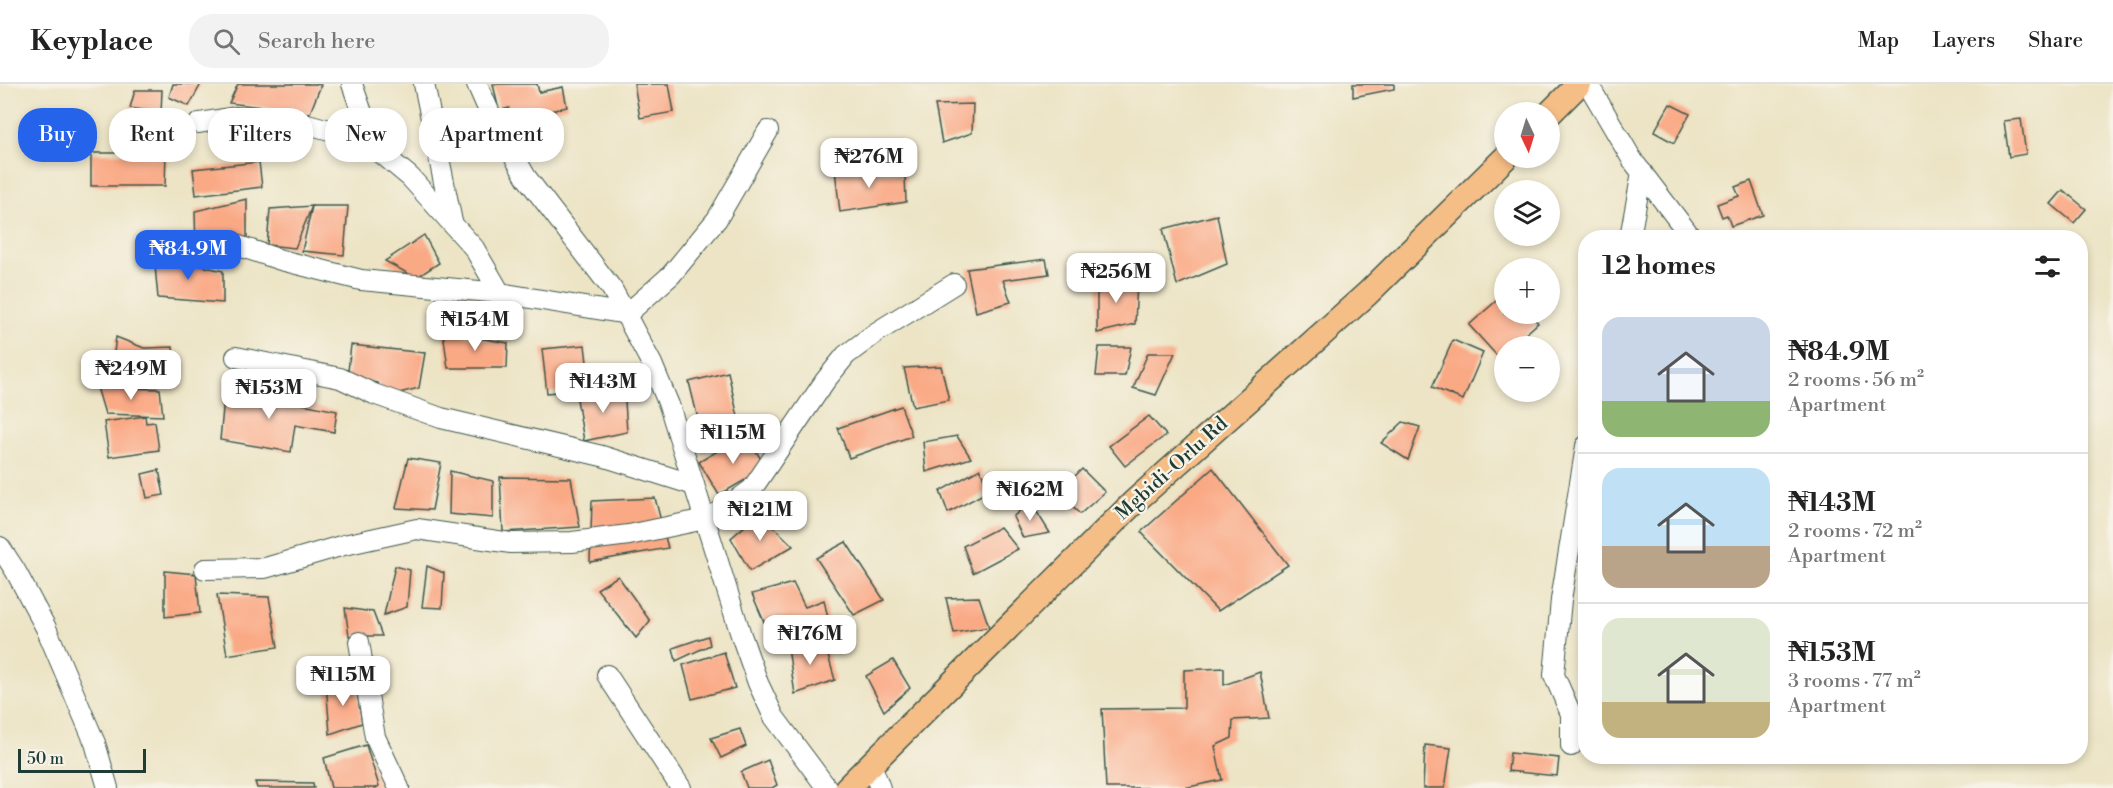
<!DOCTYPE html>
<html lang="en">
<head>
<meta charset="utf-8">
<style>
	body { margin:0; font-family:"Libre Bodoni",serif; background:#f2f2f2; color:#222; height:100vh; display:flex; flex-direction:column; font-size:22px; white-space:nowrap }
	* { box-sizing:border-box; margin:0 }
	p { font-size:20px; color:#767676 }
	.icon { flex:none; width:33px; height:33px; fill:none; stroke:currentColor; stroke-width:2; stroke-linecap:round; stroke-linejoin:round }
	.map { position:relative; flex:1; overflow:hidden }
	.side { position:absolute; left:1578px; top:146px; width:510px; height:534px; display:flex; flex-direction:column; background:#fff; border-radius:24px; box-shadow:0 3px 9px #0003 }
	.side>* { flex:none }
	.top-card { position:absolute; left:18px; top:24px; width:570px; height:54px; display:flex; gap:12px }
	.needle { width:39px; rotate:176deg }
	.tools { position:absolute; left:1494px; top:18px; display:grid; gap:12px }
	.tools a { display:grid; place-items:center; width:66px; height:66px; border-radius:50%; background:#fff; box-shadow:0 3px 9px #0003; font-size:30px }
	.scale { position:absolute; left:18px; bottom:15px; width:128px; box-sizing:border-box; padding-left:6px; border:3px solid #1f3d34; border-top:0; font-size:16px; line-height:21px; white-space:nowrap; color:#1f3d34; -webkit-text-stroke:4px #f7f3e8; paint-order:stroke }
	.price { position:absolute; translate:-50% -51px; padding:0 14px; border-radius:12px; background:#fff; color:#222; font-size:20px; line-height:39px; filter:drop-shadow(0 2px 3px #0008) }
	.price::after { content:''; position:absolute; left:50%; top:36px; width:18px; height:14px; margin-left:-9px; background:inherit; clip-path:polygon(0 0,100% 0,50% 100%) }
	.price.on { background:#2563eb; color:#fff }
	ul { padding:0; list-style:none }
	li { display:flex; align-items:center; gap:18px; height:150px; padding:0 24px }
	li+li { border-top:2px solid #e0e0e0 }
	li span { display:grid; place-items:center; flex:none; width:168px; height:120px; border-radius:18px; color:#555 }
	li>.icon { margin-inline-start:auto }
	span .icon { width:72px; height:72px; fill:#fffc; stroke-width:1 }
	li b { font-size:26px }
	h2 { display:flex; justify-content:space-between; align-items:center; height:72px; padding:0 24px; font-size:26px }
	.tag { padding:0 21px; border-radius:24px; background:#fff; box-shadow:0 3px 9px #0003; font-size:21px; line-height:54px }
	.tag.on { background:#2563eb; color:#fff }
	header { display:flex; align-items:center; gap:36px; box-sizing:border-box; height:84px; padding:0 30px; background:#fff; border-bottom:2px solid #e0e0e0 }
	header strong { font-size:28px }
	nav { display:flex; gap:33px; margin-inline-start:auto; font-size:21px }
	.search { width:420px; height:54px; background:#f2f2f2; display:flex; align-items:center; gap:15px; box-sizing:border-box; padding:0 21px; border-radius:24px; color:#767676; font-size:22px }
	.map>svg:first-child { display:block }
	.building { fill:#faa985 }
	.lines { fill:none; stroke-linecap:round; stroke-linejoin:round }
	.minor-casing { stroke:#3e564a; stroke-width:22 }
	.major-casing { stroke:#3e564a; stroke-width:27 }
	.minor { stroke:#fff; stroke-width:20 }
	.major { stroke:#f6be87; stroke-width:24 }
	.labels { text-anchor:middle; dominant-baseline:central; stroke-width:4.5; stroke-linejoin:round; paint-order:stroke }
	.street-label { font-size:20px; fill:#1f3d34; stroke:#f7f3e8 }
</style>
</head>
<body>
<header>
<strong>Keyplace</strong>
<div class="search"><svg class="icon" aria-label="search" viewBox="0 0 24 24"><circle cx="10" cy="10" r="6"/><path d="M15 15l6 6"/></svg>Search here</div>
<nav><a>Map</a><a>Layers</a><a>Share</a></nav>
</header>
<div class="map">
<svg width="2113" height="704" viewBox="0 0 2113 704">
	<rect width="100%" height="100%" fill="#f7f3e8"/>
	<filter id="ink" filterUnits="userSpaceOnUse"><feTurbulence type="fractalNoise" baseFrequency=".0167" numOctaves="2"/><feDisplacementMap in="SourceGraphic" scale="12" xChannelSelector="R" yChannelSelector="G"/><feConvolveMatrix kernelMatrix="1 2 1 2 8 2 1 2 1" color-interpolation-filters="sRGB"/></filter>
	<filter id="wash" filterUnits="userSpaceOnUse"><feTurbulence type="fractalNoise" baseFrequency=".008" numOctaves="4" result="noise"/><feDisplacementMap in="SourceGraphic" scale="24" xChannelSelector="R" yChannelSelector="G"/><feGaussianBlur stdDeviation="1.35" result="paint"/><feColorMatrix in="noise" values="0 0 0 0 0 0 0 0 0 0 0 0 0 0 0 0 0 1.4 0 .05"/><feComposite in="paint" operator="in"/></filter>
	<g filter="url(#wash)">
		<rect width="100%" height="100%" fill="#ece4c5"/>
		<g id="blocks">
			<!-- building -->
			<g class="building">
				<polygon points="173,0 201,0 189,22 169,13"/>
				<polygon points="238,0 316,0 321,1 310,29 229,19"/>
				<polygon points="493,0 537,0 539,8 563,3 567,23 512,36 509,24 499,27"/>
				<polygon points="634,0 669,0 674,28 640,34"/>
				<polygon points="1353,0 1394,0 1394,5 1353,13"/>
				<polygon points="135,6 162,6 161,29 130,24"/>
				<polygon points="973,20 972,49 942,59 935,21"/>
				<polygon points="1670,20 1690,30 1674,59 1654,48"/>
				<polygon points="2021,35 2026,70 2009,73 2004,37"/>
				<polygon points="91,69 166,69 165,102 91,102"/>
				<polygon points="259,78 262,103 196,111 193,85"/>
				<polygon points="835,86 905,90 906,118 840,128"/>
				<polygon points="1751,97 1763,131 1731,142 1727,131 1722,133 1717,120 1739,112 1735,103"/>
				<polygon points="2063,106 2086,125 2074,139 2051,120"/>
				<polygon points="247,115 247,154 196,168 195,127"/>
				<polygon points="312,122 295,164 267,161 270,125"/>
				<polygon points="312,122 348,122 344,171 302,167"/>
				<polygon points="1217,131 1227,180 1177,201 1163,145"/>
				<polygon points="424,151 439,179 416,194 385,177"/>
				<polygon points="154,171 223,187 223,219 158,214"/>
				<polygon points="1046,175 1049,190 1003,196 1011,218 976,228 967,185"/>
				<polygon points="1137,196 1135,240 1097,249 1097,197"/>
				<polygon points="1504,210 1504,230 1530,230 1538,239 1512,262 1504,262 1504,269 1499,274 1469,241"/>
				<polygon points="443,248 508,259 507,284 448,284"/>
				<polygon points="116,253 144,264 173,263 176,294 144,297 144,275 114,268"/>
				<polygon points="1453,256 1483,269 1463,316 1432,303"/>
				<polygon points="351,261 425,269 419,304 399,309 380,305 378,299 347,296"/>
				<polygon points="585,261 590,305 547,309 542,265"/>
				<polygon points="1099,263 1131,263 1125,292 1096,292"/>
				<polygon points="1148,269 1175,269 1156,311 1133,304"/>
				<polygon points="941,282 949,316 913,323 904,284"/>
				<polygon points="728,288 740,342 702,351 689,298"/>
				<polygon points="624,302 627,348 584,357 577,315"/>
				<polygon points="97,303 160,305 163,332 105,330"/>
				<polygon points="225,304 337,327 334,348 295,341 291,368 220,356"/>
				<polygon points="901,322 912,352 849,374 838,344"/>
				<polygon points="145,332 146,339 155,338 159,366 109,373 104,338"/>
				<polygon points="1149,332 1166,351 1125,382 1109,362"/>
				<polygon points="1403,338 1420,343 1408,376 1381,359"/>
				<polygon points="746,350 766,384 719,411 699,378"/>
				<polygon points="957,352 971,374 926,388 923,358"/>
				<polygon points="408,374 441,379 432,426 396,424"/>
				<polygon points="1213,384 1288,481 1218,527 1141,448"/>
				<polygon points="980,385 989,407 948,429 940,407"/>
				<polygon points="1082,385 1105,408 1080,430 1058,409"/>
				<polygon points="159,386 164,411 147,414 142,390"/>
				<polygon points="450,387 493,397 493,434 449,430"/>
				<polygon points="500,393 571,394 580,443 503,448"/>
				<polygon points="655,414 668,464 590,478 592,417"/>
				<polygon points="1030,417 1050,449 1023,454 1013,433"/>
				<polygon points="760,429 793,462 750,487 731,454"/>
				<polygon points="1000,443 1018,465 973,489 963,462"/>
				<polygon points="846,458 884,516 854,531 816,474"/>
				<polygon points="395,482 410,486 407,523 384,531"/>
				<polygon points="427,482 444,489 442,524 422,523"/>
				<polygon points="165,487 196,490 200,529 165,533"/>
				<polygon points="618,492 650,537 636,554 597,505"/>
				<polygon points="793,499 805,523 824,516 829,539 775,563 752,510"/>
				<polygon points="217,511 269,513 278,563 227,571"/>
				<polygon points="979,513 989,543 954,549 946,514"/>
				<polygon points="345,524 373,528 382,552 349,552"/>
				<polygon points="708,552 710,561 676,577 673,564"/>
				<polygon points="823,554 835,596 795,610 788,564"/>
				<polygon points="724,568 735,604 692,615 683,581"/>
				<polygon points="893,576 910,604 884,627 866,592"/>
				<polygon points="1224,584 1224,601 1260,588 1269,634 1233,636 1232,654 1215,662 1222,696 1184,704 1106,704 1102,625 1184,624 1184,586"/>
				<polygon points="326,599 356,601 362,639 330,650"/>
				<polygon points="740,645 746,662 721,674 711,654"/>
				<polygon points="366,661 379,702 376,704 331,704 324,674"/>
				<polygon points="1425,661 1451,664 1445,704 1423,704"/>
				<polygon points="1510,669 1559,674 1557,692 1508,687"/>
				<polygon points="768,676 777,701 772,704 747,704 741,688"/>
				<polygon points="255,698 313,699 314,704 257,704"/>
			</g>
		</g>
	</g>
	<g filter="url(#ink)">
		<use href="#blocks" fill-opacity="0" stroke="#3e564a" stroke-width="1.5"/>
		<g class="lines">
			<defs>
				<g id="minor">
					<polyline points="352,0 374,63"/>
					<polyline points="424,0 452,138"/>
					<polyline points="477,0 492,34 526,93 612,205 652,280 669,321 741,551 758,599 774,633 827,704"/>
					<polyline points="1588,0 1633,77 1691,153"/>
					<polyline points="199,39 235,33 300,38 337,48 374,63 410,93 474,164 500,209"/>
					<polyline points="1630,153 1642,88"/>
					<polyline points="236,161 281,176 361,196 500,209 627,230 671,191 717,135 768,47"/>
					<polyline points="236,273 340,294 374,310 441,334 602,372 694,401"/>
					<polyline points="0,463 15,486 46,544 95,659 108,704"/>
					<polyline points="205,485 265,484 344,461 417,445 511,459 572,458 629,451 705,435 725,425 752,405 825,297 846,271 877,248 954,200"/>
					<polyline points="359,558 375,653 399,704"/>
					<polyline points="607,591 681,704"/>
					<polyline points="1571,662 1571,630 1554,591 1561,516 1586,362"/>
					<polyline points="871,680 880,704"/>
				</g>
				<g id="major">
					<polyline points="1550,29 1579,0"/>
					<polyline points="847,704 1134,418 1367,210 1505,74"/>
				</g>
			</defs>
			<!-- minor casing -->
			<use href="#minor" class="minor-casing"/>
			<!-- major casing -->
			<use href="#major" class="major-casing"/>
			<!-- minor -->
			<use href="#minor" class="minor"/>
			<!-- major -->
			<use href="#major" class="major"/>
		</g>
	</g>
	<g class="labels">
		<!-- street labels -->
		<g class="street-label">
			<text transform="translate(1172 385) rotate(-42)">Mgbidi-Orlu Rd</text>
		</g>
	</g>
</svg>
<div class="tools">
<a><svg class="needle" viewBox="-14 -14 28 28"><path d="M0-13l5 13h-10z" fill="#e53935"/><path d="M0 13l5-13h-10z" fill="#767676"/></svg></a>
<a><svg class="icon" aria-label="layers" viewBox="0 0 24 24"><path d="M12 4l9 5-9 5-9-5zM3 14l9 5 9-5"/></svg></a>
<a>+</a>
<a>−</a>
</div>
<div class="scale">50 m</div>
<b class="price" style="left:869px;top:105px">₦276M</b>
<b class="price on" style="left:188px;top:197px">₦84.9M</b>
<b class="price" style="left:1116px;top:220px">₦256M</b>
<b class="price" style="left:475px;top:268px">₦154M</b>
<b class="price" style="left:131px;top:317px">₦249M</b>
<b class="price" style="left:603px;top:330px">₦143M</b>
<b class="price" style="left:269px;top:336px">₦153M</b>
<b class="price" style="left:733px;top:381px">₦115M</b>
<b class="price" style="left:1030px;top:438px">₦162M</b>
<b class="price" style="left:760px;top:458px">₦121M</b>
<b class="price" style="left:810px;top:582px">₦176M</b>
<b class="price" style="left:343px;top:623px">₦115M</b>
<div class="top-card">
<a class="tag on">Buy</a>
<a class="tag">Rent</a>
<a class="tag">Filters</a>
<a class="tag">New</a>
<a class="tag">Apartment</a>
</div>
<section class="side">
<h2>12 homes<svg class="icon" aria-label="filters" viewBox="0 0 24 24"><path d="M4 7h16M4 17h16"/><circle cx="9" cy="7" r="2"/><circle cx="15" cy="17" r="2"/></svg></h2>
<ul>
<li><span style="background:linear-gradient(#c9d6e8 70%,#8fb573 0)"><svg class="icon" aria-label="home" viewBox="0 0 24 24"><path d="M3 11l9-7 9 7M6 9v11h12V9"/></svg></span><div><b>₦84.9M</b><p>2 rooms · 56 m²</p><p>Apartment</p></div></li>
<li><span style="background:linear-gradient(#bfe0f5 65%,#b9a48a 0)"><svg class="icon" aria-label="home" viewBox="0 0 24 24"><path d="M3 11l9-7 9 7M6 9v11h12V9"/></svg></span><div><b>₦143M</b><p>2 rooms · 72 m²</p><p>Apartment</p></div></li>
<li><span style="background:linear-gradient(#dfe7d0 70%,#c2b280 0)"><svg class="icon" aria-label="home" viewBox="0 0 24 24"><path d="M3 11l9-7 9 7M6 9v11h12V9"/></svg></span><div><b>₦153M</b><p>3 rooms · 77 m²</p><p>Apartment</p></div></li>
</ul>
</section>
</div>
</body>
</html>
